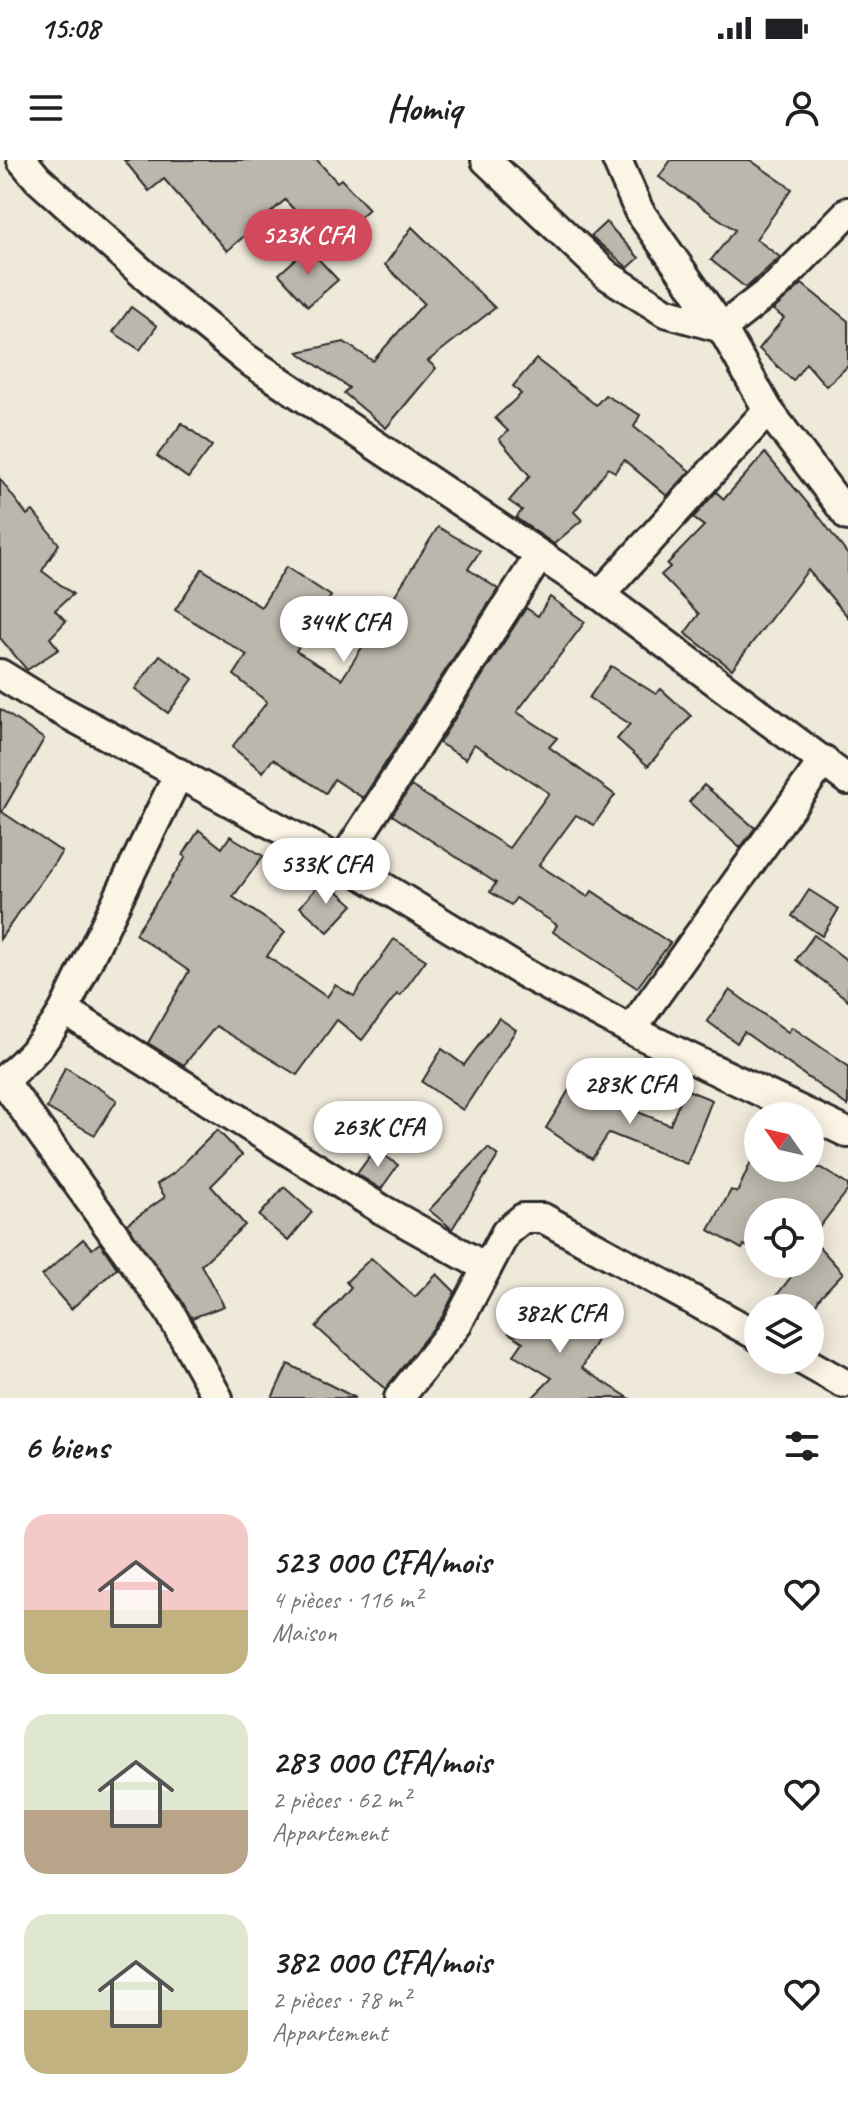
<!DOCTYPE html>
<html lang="fr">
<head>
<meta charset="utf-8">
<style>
	body { margin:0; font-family:Caveat,sans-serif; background:#f6f6f6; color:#202124; height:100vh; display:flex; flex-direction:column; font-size:30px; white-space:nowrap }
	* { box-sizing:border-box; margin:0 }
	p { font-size:26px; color:#757577 }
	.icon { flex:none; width:44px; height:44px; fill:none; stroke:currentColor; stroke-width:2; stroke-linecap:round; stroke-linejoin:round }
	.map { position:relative; height:1238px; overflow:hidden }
	.side { display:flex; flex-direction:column; background:#fff; flex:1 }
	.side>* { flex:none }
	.needle { width:52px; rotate:304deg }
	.controls { position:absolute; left:744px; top:942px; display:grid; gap:16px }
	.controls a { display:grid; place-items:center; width:80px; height:80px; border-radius:50%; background:#fff; box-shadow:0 4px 20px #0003; font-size:40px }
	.price { position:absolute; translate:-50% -68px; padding:0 18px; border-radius:28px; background:#fff; color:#222; font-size:26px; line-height:52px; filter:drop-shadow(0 2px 4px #0008) }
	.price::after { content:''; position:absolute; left:50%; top:48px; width:24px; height:18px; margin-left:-12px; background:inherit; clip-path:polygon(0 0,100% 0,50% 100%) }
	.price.active { background:#d1495b; color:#fff }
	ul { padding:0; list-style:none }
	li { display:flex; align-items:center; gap:24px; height:200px; padding:0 24px }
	li span { display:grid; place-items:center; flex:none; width:224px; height:160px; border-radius:24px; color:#555 }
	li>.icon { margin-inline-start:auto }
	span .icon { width:96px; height:96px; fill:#fffc; stroke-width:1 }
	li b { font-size:34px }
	h2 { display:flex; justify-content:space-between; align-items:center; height:96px; padding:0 24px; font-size:34px }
	.status { display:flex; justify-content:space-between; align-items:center; height:56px; padding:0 40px; background:#fff; direction:ltr }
	.status svg { height:22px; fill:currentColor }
	header { display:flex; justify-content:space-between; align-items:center; height:104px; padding:0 24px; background:#fff; font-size:36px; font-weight:600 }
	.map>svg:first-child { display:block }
	.building { fill:#bcb7ac; stroke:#2b2b2b; stroke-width:2 }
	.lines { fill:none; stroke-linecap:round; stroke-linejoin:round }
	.street-casing { stroke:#2b2b2b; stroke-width:34 }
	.street { stroke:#fcf5e5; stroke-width:28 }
</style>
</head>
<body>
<div class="status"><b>15:08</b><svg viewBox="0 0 49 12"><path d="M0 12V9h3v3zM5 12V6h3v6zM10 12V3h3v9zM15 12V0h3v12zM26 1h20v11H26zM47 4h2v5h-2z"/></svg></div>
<header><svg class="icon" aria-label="menu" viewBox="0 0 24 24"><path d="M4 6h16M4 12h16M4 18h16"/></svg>Homiq<svg class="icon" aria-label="person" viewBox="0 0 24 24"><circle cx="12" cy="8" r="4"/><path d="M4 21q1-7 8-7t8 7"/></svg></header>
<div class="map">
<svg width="848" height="1238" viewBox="0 0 848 1238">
	<rect width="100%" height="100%" fill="#efe9da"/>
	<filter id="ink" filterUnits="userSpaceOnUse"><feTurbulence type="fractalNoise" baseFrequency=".0125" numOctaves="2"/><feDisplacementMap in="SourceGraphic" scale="16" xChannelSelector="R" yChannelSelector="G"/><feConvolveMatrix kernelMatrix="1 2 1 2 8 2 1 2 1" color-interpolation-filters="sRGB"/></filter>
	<g filter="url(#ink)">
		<!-- building -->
		<g class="building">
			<polygon points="124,0 317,0 337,22 341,19 369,49 328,86 285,40 227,91 164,19 149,31"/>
			<polygon points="671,0 750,0 792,29 756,79 780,97 746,128 711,100 735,70 659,17"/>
			<polygon points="606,62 639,98 628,108 591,76"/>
			<polygon points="412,67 495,148 428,201 436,208 386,268 344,233 349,228 298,192 344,182 373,201 424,143 385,105"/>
			<polygon points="308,88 338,120 308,146 279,114"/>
			<polygon points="802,124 848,161 848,206 826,226 806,203 793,221 759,189 784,158 773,150"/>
			<polygon points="131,147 157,166 140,190 113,172"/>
			<polygon points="536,199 596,245 605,235 640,255 634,267 690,311 667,336 624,300 615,312 608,308 574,352 582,360 554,384 516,358 522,350 509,341 530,316 499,279 508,271 495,258 521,234 513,226"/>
			<polygon points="182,263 212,286 188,318 157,296"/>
			<polygon points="765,293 821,359 848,395 848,457 808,410 732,509 685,473 699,454 661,415 670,407 667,404 704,366 693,358 716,332 724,339"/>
			<polygon points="0,319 27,355 33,351 59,384 42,411 73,434 55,450 66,461 50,478 59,489 27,510 0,478"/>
			<polygon points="438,367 480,391 468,409 498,429 363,638 334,619 326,633 273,599 263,612 232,587 267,542 234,515 247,495 175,450 202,409 261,447 286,407 331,436 296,491 342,519"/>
			<polygon points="550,437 585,462 517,552 557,578 549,587 615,635 594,665 576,655 539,705 588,737 592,731 670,783 637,828 553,772 557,765 516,738 511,745 490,732 496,723 392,655 411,626 509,688 549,633 474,584 466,599 439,583 526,448 538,456"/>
			<polygon points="160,495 193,519 168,553 135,529"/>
			<polygon points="611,506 656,534 661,529 691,556 648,606 617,579 630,564 589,538"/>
			<polygon points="0,549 44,579 2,652 62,692 0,779"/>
			<polygon points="704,625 755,668 740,688 689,642"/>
			<polygon points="199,670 222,688 230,676 263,696 233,737 285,772 267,796 327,837 335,825 354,836 394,779 426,800 400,836 397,834 362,880 337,860 297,915 216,866 184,905 148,883 189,811 135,774 186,697 183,695"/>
			<polygon points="324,719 353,745 328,772 300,747"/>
			<polygon points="809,730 839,749 822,776 792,756"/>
			<polygon points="814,775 848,801 848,840 796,800"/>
			<polygon points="730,830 788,872 792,867 848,906 848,946 744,872 737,883 707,861"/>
			<polygon points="499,858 516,870 463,950 422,922 442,889 464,905"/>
			<polygon points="65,907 117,940 95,975 47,948"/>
			<polygon points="685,929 712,940 687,1004 609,973 592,999 546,968 569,930 594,947 601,937 670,965"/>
			<polygon points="217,970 242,995 211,1026 245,1065 201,1105 224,1146 192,1158 127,1064 165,1037 157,1024 174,1013"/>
			<polygon points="758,986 758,1008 821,1008 848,1025 848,1030 811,1078 843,1113 820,1137 814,1148 767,1148 801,1104 810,1104 810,1052 758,1052 758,1094 744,1085 742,1089 709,1070 731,1030 737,1033"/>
			<polygon points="488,988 498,996 452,1069 429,1050"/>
			<polygon points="375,989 398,1005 381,1029 357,1014"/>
			<polygon points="284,1027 312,1052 288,1081 259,1056"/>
			<polygon points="83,1079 92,1089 100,1083 117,1108 71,1149 42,1116"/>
			<polygon points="371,1098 415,1137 437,1114 455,1132 442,1157 385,1229 316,1167 351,1127 346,1122"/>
			<polygon points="538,1139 569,1165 572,1160 599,1176 582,1208 629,1238 532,1238 552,1218 514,1195 523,1182 509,1173"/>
			<polygon points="288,1204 356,1238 272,1238"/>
		</g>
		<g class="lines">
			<defs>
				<g id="street">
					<polyline points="22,0 38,19 158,127 245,198 600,435 848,620"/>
					<polyline points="486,0 607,115 665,152 722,168 768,250 848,356"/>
					<polyline points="617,0 639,51 722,168 777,125 848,52"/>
					<polyline points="600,435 768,250"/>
					<polyline points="0,514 47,543 342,702 531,817 631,870 848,973"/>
					<path d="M179 613 64 850C47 879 29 899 3 920L168 1149 218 1238"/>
					<polyline points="342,702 540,395"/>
					<polyline points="64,850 381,1049 487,1108"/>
					<polyline points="631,870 824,600"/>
					<polyline points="802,1200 843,1223"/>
					<polyline points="399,1238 456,1166 506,1072 523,1058 543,1058 758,1176"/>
				</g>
			</defs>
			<!-- street casing -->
			<use href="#street" class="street-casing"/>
			<!-- street -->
			<use href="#street" class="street"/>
		</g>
	</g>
</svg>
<div class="controls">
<a><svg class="needle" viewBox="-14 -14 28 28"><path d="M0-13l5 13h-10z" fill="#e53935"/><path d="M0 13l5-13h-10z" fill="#757577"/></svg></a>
<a><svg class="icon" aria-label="locate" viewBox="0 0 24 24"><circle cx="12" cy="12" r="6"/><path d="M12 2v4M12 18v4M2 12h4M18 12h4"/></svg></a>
<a><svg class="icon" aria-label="layers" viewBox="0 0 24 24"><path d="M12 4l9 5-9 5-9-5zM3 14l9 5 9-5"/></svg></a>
</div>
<b class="price active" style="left:308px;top:117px">523K CFA</b>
<b class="price" style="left:344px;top:504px">344K CFA</b>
<b class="price" style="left:326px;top:746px">533K CFA</b>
<b class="price" style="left:630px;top:966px">283K CFA</b>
<b class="price" style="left:378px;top:1009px">263K CFA</b>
<b class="price" style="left:560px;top:1195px">382K CFA</b>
</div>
<section class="side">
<h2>6 biens<svg class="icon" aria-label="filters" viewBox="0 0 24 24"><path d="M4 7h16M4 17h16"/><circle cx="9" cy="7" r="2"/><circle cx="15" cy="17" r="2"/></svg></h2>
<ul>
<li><span style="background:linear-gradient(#f6c9c9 60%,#c2b280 0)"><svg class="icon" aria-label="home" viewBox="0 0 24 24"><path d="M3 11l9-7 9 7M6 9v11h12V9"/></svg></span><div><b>523 000 CFA/mois</b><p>4 pièces · 116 m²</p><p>Maison</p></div><svg class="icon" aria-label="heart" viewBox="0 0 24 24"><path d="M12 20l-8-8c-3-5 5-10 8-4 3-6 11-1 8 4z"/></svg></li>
<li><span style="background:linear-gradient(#dfe7d0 60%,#b9a48a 0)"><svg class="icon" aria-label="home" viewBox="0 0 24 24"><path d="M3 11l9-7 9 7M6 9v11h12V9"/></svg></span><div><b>283 000 CFA/mois</b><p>2 pièces · 62 m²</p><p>Appartement</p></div><svg class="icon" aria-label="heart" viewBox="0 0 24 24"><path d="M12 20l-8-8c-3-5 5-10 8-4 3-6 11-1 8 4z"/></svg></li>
<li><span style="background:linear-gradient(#dfe7d0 60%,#c2b280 0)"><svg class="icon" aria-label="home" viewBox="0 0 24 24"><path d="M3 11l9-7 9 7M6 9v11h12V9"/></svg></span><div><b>382 000 CFA/mois</b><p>2 pièces · 78 m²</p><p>Appartement</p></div><svg class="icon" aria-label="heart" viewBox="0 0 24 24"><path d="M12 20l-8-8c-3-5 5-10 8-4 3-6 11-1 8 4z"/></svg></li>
</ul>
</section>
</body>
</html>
